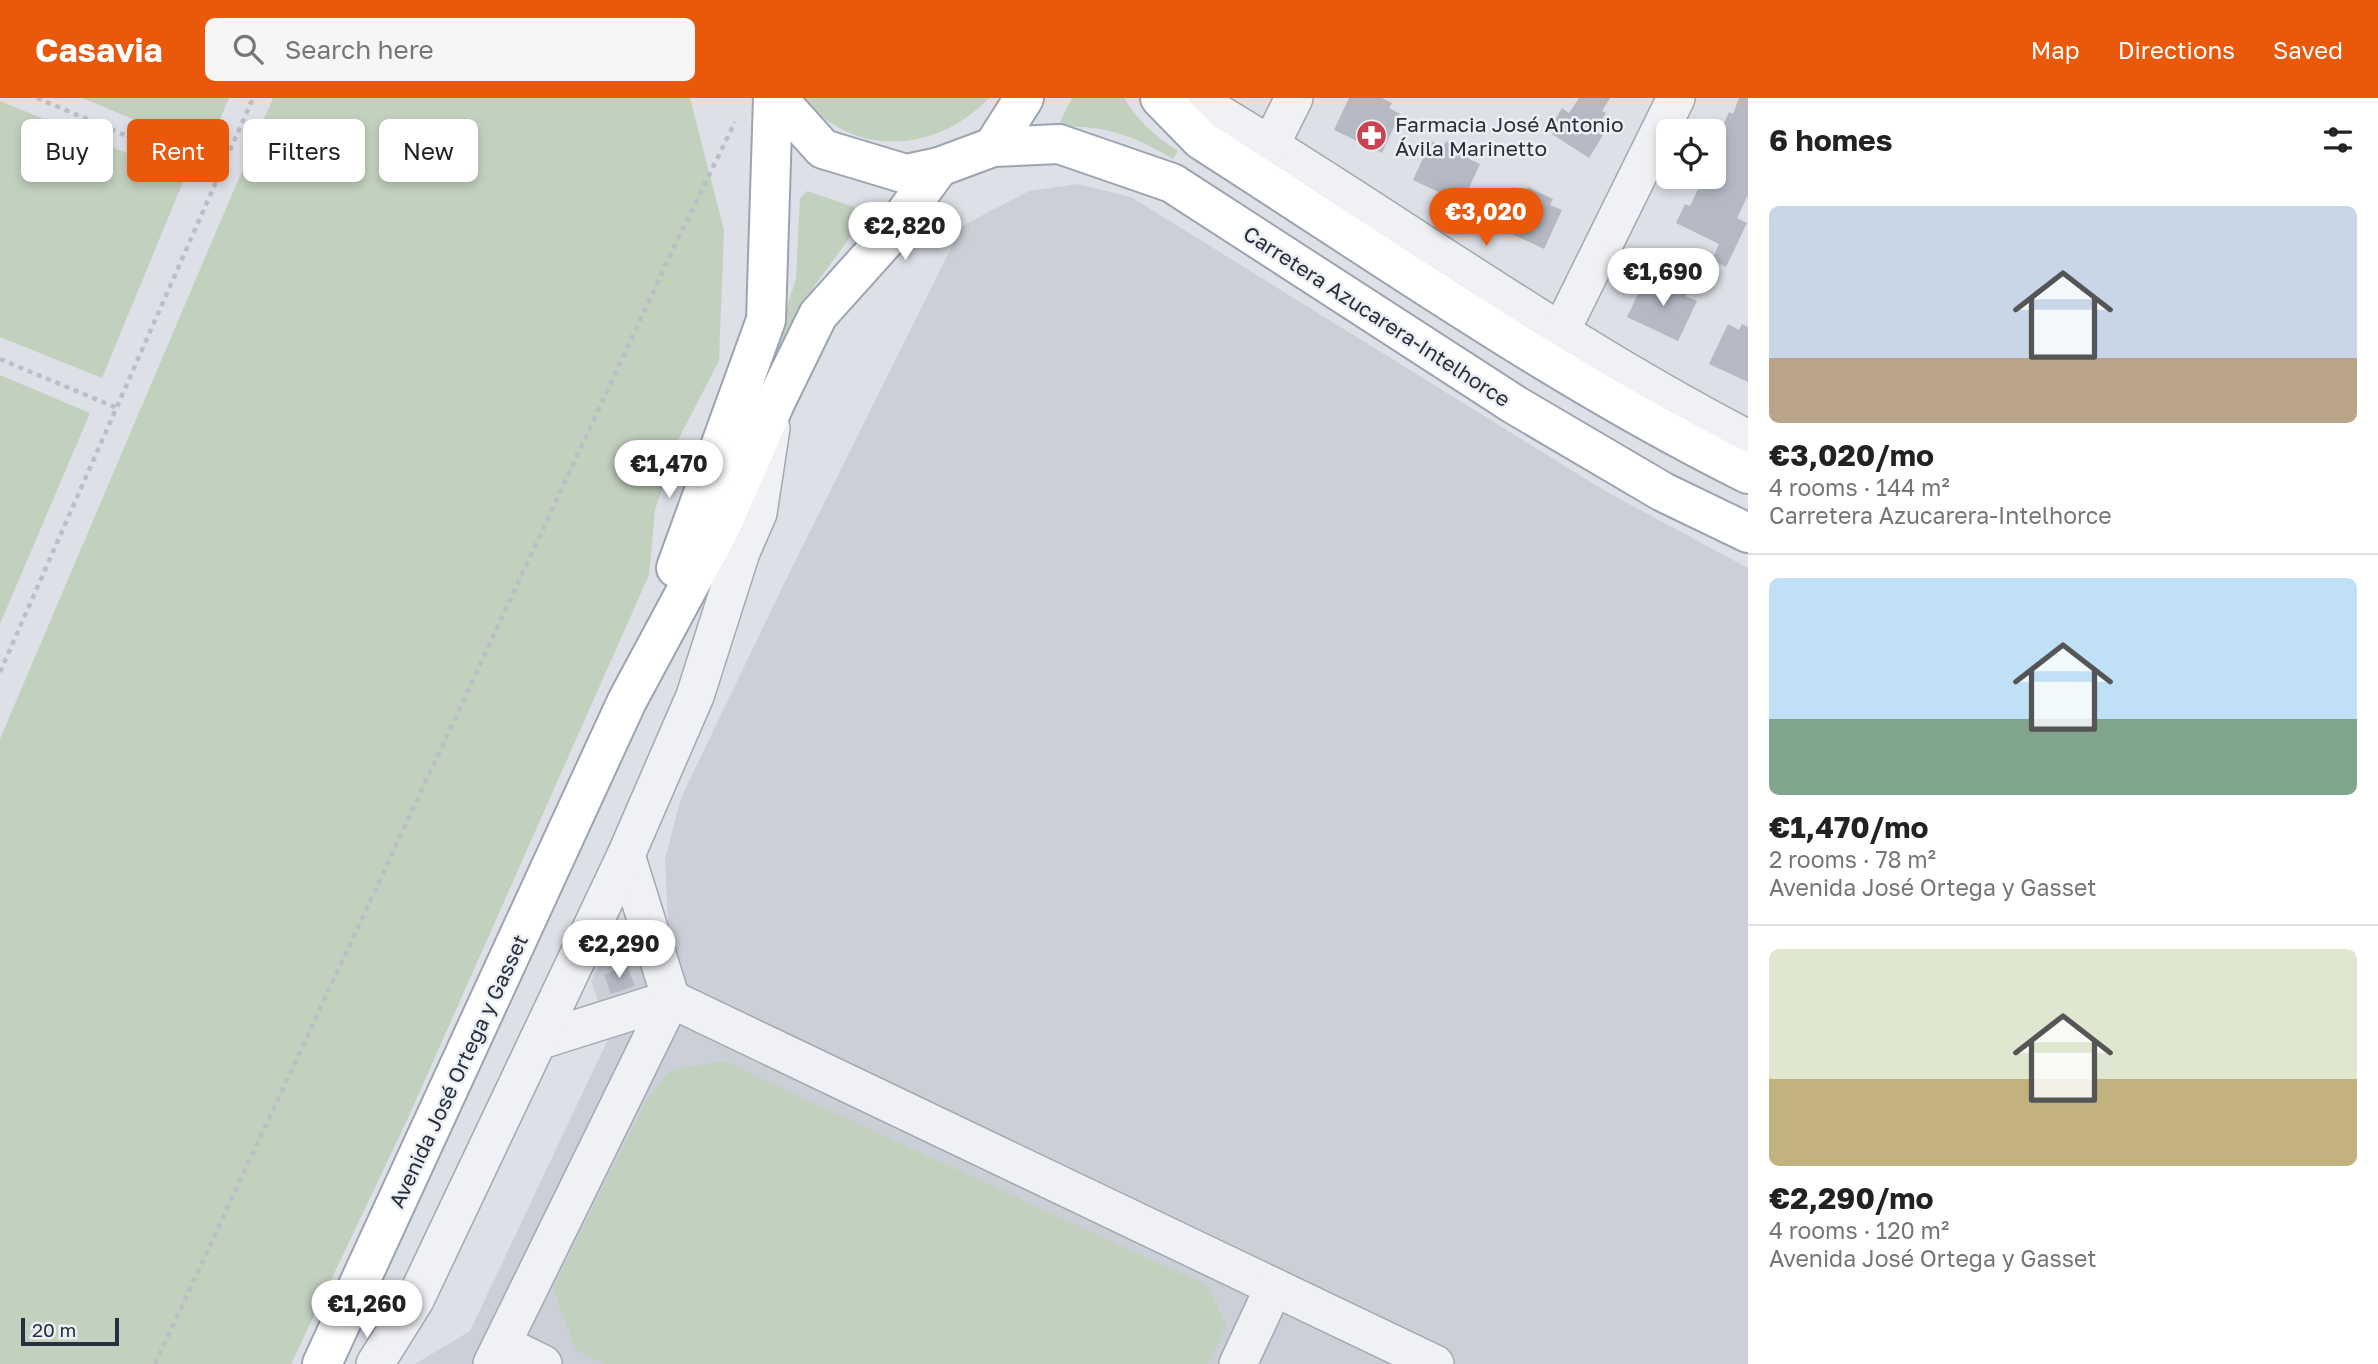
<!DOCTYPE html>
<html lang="en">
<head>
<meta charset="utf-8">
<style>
	body { margin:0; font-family:"Golos Text",sans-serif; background:#f6f6f6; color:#222; height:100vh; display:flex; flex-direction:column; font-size:26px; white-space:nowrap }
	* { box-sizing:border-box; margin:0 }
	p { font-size:23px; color:#767676 }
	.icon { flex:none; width:38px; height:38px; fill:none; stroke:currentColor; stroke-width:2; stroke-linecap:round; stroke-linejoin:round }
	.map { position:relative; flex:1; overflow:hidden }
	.details { display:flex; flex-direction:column; background:#fff; width:630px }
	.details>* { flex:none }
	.guide { position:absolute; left:21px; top:21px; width:665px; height:63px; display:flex; gap:14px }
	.controls { position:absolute; left:1656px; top:21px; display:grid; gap:14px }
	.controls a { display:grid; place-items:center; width:70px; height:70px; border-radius:10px; background:#fff; box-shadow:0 4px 10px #0003; font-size:35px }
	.scale { position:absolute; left:21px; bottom:18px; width:98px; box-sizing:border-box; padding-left:7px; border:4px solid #272e3d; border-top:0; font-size:19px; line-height:24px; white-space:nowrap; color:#272e3d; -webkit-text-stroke:5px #eceff4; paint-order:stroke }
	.price { position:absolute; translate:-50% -60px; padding:0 16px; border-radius:24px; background:#fff; color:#222; font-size:23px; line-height:46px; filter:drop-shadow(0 2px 4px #0008) }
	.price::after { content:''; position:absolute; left:50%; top:42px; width:21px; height:16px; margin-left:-10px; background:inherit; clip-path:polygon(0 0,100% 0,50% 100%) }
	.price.current { background:#ea580c; color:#fff }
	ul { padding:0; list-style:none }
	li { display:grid; align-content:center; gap:14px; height:371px; padding:0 21px }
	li+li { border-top:2px solid #e0e0e0 }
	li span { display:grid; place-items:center; height:217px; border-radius:10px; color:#555 }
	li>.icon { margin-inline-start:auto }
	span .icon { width:126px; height:126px; fill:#fffc; stroke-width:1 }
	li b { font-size:30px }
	h2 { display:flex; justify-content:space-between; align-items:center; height:84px; padding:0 21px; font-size:30px }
	.chip { padding:0 24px; border-radius:10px; background:#fff; box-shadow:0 4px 10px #0003; font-size:24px; line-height:63px }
	.chip.current { background:#ea580c; color:#fff }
	header { display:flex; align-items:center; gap:42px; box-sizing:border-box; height:98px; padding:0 35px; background:#ea580c; color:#fff }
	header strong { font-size:33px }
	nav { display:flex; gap:38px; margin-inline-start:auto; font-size:24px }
	.search { width:490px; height:63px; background:#f6f6f6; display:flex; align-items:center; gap:18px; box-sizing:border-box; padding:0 24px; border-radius:10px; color:#767676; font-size:26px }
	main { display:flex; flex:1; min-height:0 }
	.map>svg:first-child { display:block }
	.built { fill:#cbcfd8 }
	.green { fill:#c2d0be }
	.building { fill:#b4b9c3 }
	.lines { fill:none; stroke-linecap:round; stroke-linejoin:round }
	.minor-casing { stroke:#a3a7b1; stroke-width:40 }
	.major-casing { stroke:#9ca4b2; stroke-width:42 }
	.path { stroke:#bbbec5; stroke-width:4.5; stroke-dasharray:5 5; stroke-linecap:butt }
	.minor { stroke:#eff1f5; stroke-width:37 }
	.major { stroke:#fff; stroke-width:38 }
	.labels { text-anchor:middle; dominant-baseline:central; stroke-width:5; stroke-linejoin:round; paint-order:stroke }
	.poi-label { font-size:21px; fill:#272e3d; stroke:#eceff4; text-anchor:start }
	.street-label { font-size:21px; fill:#272e3d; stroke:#eceff4 }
</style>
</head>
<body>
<header>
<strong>Casavia</strong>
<div class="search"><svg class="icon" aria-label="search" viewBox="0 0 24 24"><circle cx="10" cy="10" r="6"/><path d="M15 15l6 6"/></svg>Search here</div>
<nav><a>Map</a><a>Directions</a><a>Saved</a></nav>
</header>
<main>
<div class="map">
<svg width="1748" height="1266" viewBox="0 0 1748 1266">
	<rect width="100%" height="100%" fill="#dde0e7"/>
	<!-- built -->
	<polygon class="built" points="1078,86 1131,99 1605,393 1748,470 1748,1266 415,1266 470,1233 610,937 591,883 609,850 668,826 665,761 681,700 779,496 962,128 1029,93"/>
	<!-- green -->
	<g class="green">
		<polygon points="82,0 229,0 207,52"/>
		<polygon points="273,0 690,0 724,132 719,263 678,342 655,412 649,477 408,1020 291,1266 0,1266 0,641"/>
		<path d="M803 0H989C936 55 855 61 803 0Z"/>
		<path d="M1072 0H1124C1138 23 1155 38 1178 53L1173 61C1131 36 1106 28 1058 28Z"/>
		<polygon points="0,3 185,79 102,280 0,239"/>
		<polygon points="807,93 854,109 861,124 813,190 729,387 796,181 800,100"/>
		<polygon points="0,277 90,315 0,526"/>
		<polygon points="724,963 1208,1188 1226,1228 1208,1266 606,1266 576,1252 553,1190 645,1005 670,972"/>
	</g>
	<!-- building -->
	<g class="building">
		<polygon points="1349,0 1382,0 1392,5 1389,10 1400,16 1382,55 1334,32"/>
		<polygon points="1579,0 1610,0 1602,13 1606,15 1595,32 1603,37 1589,60 1552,36 1559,25 1555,22 1562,10 1569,15"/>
		<polygon points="1739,0 1748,0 1748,97 1737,120 1747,125 1726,169 1712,162 1719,146 1676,125 1685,106 1690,108 1700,87 1696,85 1699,79 1713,79 1713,49 1729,14 1733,16"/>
		<polygon points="1431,43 1443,49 1446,43 1471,55 1469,61 1480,66 1462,105 1413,82"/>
		<polygon points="1513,89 1525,94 1528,89 1540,95 1553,101 1550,107 1562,112 1544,151 1495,128"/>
		<polygon points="1646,179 1657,185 1660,180 1674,186 1688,193 1685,198 1697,203 1678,243 1627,219"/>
		<polygon points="1728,226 1739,232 1742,226 1748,229 1748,284 1709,266"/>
		<polygon points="627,868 635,888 611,896 604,877"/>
	</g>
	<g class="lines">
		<defs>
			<g id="minor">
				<path d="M1199 0 1218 15C1395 122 1564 246 1748 341"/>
				<polyline points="1271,46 1294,0"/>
				<polyline points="1561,233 1676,0"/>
				<polyline points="538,943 671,901 626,757"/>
				<polyline points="502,1246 543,1266"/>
				<polyline points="375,1266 415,1202 626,757 695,598 741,454 758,415 771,330"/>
				<polyline points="492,1266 671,901 1435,1266"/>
				<polyline points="1238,1266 1274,1189"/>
			</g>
			<g id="major">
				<polyline points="777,0 823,51 906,76 939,69 993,49 1059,46 1172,85 1515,307 1663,394 1748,435"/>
				<path d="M1160 0 1201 42C1381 157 1557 281 1748 376"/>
				<polyline points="993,49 1024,0"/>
				<polyline points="676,470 766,222 773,0"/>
				<polyline points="322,1266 627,603 721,428 775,305 818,217 889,138 939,69"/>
			</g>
		</defs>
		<!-- minor casing -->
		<use href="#minor" class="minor-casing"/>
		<!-- major casing -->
		<use href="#major" class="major-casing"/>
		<!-- path -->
		<g class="path">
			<polyline points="37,0 219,77"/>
			<polyline points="0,261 117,310"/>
			<polyline points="0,574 253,0"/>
			<polyline points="155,1266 674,149 735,24"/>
		</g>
		<!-- minor -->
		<use href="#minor" class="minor"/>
		<!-- major -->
		<use href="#major" class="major"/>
	</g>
	<!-- icons -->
	<defs>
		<symbol id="pharmacy-disc" viewBox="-11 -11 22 22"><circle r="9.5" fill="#cb4251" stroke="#eceff4"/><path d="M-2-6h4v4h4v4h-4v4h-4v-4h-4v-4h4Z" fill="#fff"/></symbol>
	</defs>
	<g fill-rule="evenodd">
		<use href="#pharmacy-disc" x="1354" y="20" width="35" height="35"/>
	</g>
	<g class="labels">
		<!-- poi labels -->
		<g class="poi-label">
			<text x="1395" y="26">Farmacia José Antonio<tspan x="1395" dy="24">Ávila Marinetto</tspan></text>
		</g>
		<!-- street labels -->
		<g class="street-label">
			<text transform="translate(1377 218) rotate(33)">Carretera Azucarera-Intelhorce</text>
			<text transform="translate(458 973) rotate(-65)">Avenida José Ortega y Gasset</text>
		</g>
	</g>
</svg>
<div class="controls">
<a><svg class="icon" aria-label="locate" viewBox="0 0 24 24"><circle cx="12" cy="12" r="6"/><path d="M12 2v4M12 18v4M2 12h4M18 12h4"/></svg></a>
</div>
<div class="scale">20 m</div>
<b class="price current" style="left:1486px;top:150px">€3,020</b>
<b class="price" style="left:905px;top:164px">€2,820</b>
<b class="price" style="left:1663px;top:210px">€1,690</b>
<b class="price" style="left:669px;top:402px">€1,470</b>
<b class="price" style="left:619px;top:882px">€2,290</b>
<b class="price" style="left:367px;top:1242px">€1,260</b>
<div class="guide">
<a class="chip">Buy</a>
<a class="chip current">Rent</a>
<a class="chip">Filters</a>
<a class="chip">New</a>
</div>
</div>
<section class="details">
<h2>6 homes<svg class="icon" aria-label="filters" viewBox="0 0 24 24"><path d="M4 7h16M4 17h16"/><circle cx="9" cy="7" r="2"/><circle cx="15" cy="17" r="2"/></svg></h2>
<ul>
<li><span style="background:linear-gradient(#c9d6e8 70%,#b9a48a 0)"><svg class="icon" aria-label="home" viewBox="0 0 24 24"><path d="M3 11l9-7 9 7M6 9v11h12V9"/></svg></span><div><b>€3,020/mo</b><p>4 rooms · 144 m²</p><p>Carretera Azucarera-Intelhorce</p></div></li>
<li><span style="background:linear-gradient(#bfe0f5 65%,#7fa58c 0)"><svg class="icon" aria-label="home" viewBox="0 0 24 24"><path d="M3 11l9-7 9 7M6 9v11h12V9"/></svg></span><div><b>€1,470/mo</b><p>2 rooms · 78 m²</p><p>Avenida José Ortega y Gasset</p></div></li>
<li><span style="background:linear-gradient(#dfe7d0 60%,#c2b280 0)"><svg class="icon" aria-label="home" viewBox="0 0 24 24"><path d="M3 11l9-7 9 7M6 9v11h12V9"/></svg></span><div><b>€2,290/mo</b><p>4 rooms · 120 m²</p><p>Avenida José Ortega y Gasset</p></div></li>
</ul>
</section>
</main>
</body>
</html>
